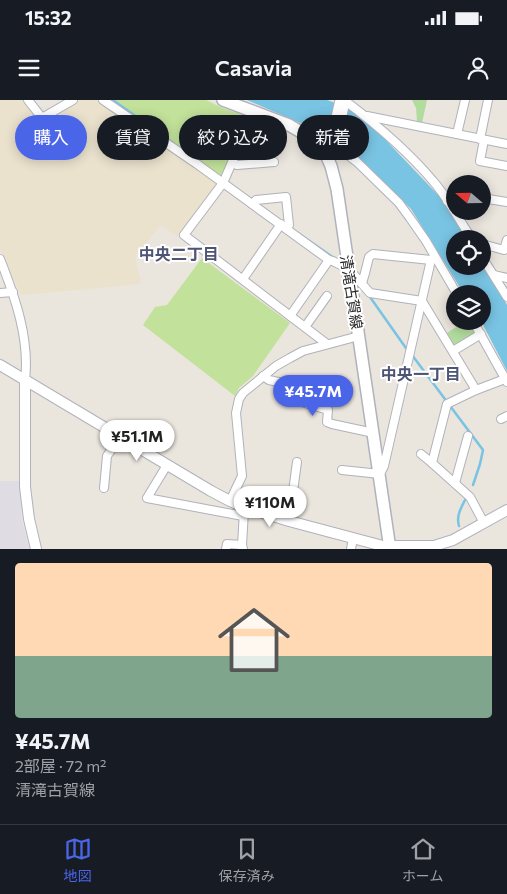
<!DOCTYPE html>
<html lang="ja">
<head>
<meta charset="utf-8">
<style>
	body { margin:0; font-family:Commissioner,"Noto Sans JP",sans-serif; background:#242831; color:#f1f3f6; height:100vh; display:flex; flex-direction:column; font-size:19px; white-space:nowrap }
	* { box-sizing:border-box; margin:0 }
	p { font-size:16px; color:#9ea1a6 }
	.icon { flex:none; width:28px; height:28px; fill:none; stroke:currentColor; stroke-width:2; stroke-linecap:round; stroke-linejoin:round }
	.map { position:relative; height:449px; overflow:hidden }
	.side { display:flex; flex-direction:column; background:#171b24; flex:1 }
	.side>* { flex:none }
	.hud { position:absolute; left:15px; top:15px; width:478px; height:45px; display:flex; gap:10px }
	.needle { width:32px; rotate:290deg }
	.fabs { position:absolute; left:446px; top:75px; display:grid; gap:10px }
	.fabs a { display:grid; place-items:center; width:45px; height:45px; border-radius:50%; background:#171b24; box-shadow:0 2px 12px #0003; font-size:25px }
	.price { position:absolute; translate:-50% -42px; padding:0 11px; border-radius:18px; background:#fff; color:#222; font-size:16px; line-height:32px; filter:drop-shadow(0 1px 2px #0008) }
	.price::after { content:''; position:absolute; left:50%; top:30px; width:15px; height:11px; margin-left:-8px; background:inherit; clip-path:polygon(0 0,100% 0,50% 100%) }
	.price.current { background:#4b65e8; color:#fff }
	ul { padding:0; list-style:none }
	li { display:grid; align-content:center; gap:10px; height:265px; padding:0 15px }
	li span { display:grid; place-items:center; height:155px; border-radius:5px; color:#555 }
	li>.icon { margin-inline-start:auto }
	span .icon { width:90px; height:90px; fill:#fffc; stroke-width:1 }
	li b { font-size:21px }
	.tag { padding:0 18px; border-radius:22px; background:#171b24; box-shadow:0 2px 12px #0003; font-size:18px; line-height:45px }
	.tag.current { background:#4b65e8; color:#fff }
	.status { display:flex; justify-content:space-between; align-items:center; height:35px; padding:0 25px; background:#171b24; direction:ltr }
	.status svg { height:14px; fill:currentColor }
	header { display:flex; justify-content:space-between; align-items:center; height:65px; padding:0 15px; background:#171b24; font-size:22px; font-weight:600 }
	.tab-bar { display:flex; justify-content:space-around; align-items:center; height:70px; border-top:1px solid #363941; background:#171b24; font-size:14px; color:#9ea1a6 }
	.tab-bar a { display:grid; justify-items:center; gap:2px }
	.tab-bar .current { color:#4b65e8 }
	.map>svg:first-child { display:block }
	.industrial { fill:#dfdde3 }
	.education { fill:#eae2cd }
	.green { fill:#b2dc9e }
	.pitch { fill:#c2e29b }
	.water { fill:#79c4e3 }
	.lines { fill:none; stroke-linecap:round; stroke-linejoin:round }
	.stream { stroke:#79c4e3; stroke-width:2.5 }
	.minor-casing { stroke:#b0b2bc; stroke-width:10 }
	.tertiary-casing { stroke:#b0b2bc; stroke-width:12 }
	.secondary-casing { stroke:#b0b2bc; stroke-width:14 }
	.minor { stroke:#fff; stroke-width:8 }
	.tertiary { stroke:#fff; stroke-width:10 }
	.secondary { stroke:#fff; stroke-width:11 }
	.labels { text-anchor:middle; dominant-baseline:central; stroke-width:4; stroke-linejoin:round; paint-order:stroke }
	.street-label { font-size:15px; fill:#292929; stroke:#fff }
	.neighbourhood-label { font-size:16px; font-weight:bold; fill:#4e5476; stroke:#fff }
</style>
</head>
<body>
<div class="status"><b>15:32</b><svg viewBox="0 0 49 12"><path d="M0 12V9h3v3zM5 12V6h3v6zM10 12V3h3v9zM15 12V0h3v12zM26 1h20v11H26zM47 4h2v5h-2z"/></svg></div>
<header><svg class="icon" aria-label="menu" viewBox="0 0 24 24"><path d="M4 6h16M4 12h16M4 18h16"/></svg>Casavia<svg class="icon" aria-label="person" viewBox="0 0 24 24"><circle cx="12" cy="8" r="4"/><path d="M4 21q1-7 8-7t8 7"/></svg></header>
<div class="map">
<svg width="507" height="449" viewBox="0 0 507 449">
	<rect width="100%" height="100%" fill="#eae5dd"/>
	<!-- industrial -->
	<polygon class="industrial" points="0,381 19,381 22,420 29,449 0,449"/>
	<!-- education -->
	<polygon class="education" points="0,0 25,0 43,24 80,0 97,0 217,84 178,137 161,125 135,156 141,183 130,185 21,195 0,149"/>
	<!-- green -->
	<g class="green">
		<polygon points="412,0 427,0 422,23 417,22 416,8"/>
		<polygon points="465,221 472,221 477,230 476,235 457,245 453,244 447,233"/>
	</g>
	<!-- pitch -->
	<g class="pitch">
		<polygon points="112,0 206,0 225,9 247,16 221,76"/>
		<polygon points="202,158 290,223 253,276 239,288 235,296 143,225 155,207 167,205"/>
	</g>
	<!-- water -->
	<polygon class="water" points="247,0 327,0 349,8 379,33 440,97 467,139 455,139 455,166 482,166 483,164 507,205 507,271 481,221 482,221 482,194 464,194 411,109 344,44 323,36 305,25"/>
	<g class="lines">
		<!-- stream -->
		<g class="stream">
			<polyline points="113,0 173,43"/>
			<polyline points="295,131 334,158"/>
			<polyline points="370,197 408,251"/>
			<polyline points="412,255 483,350 480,364 473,385"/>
			<path d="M459 426C456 416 461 408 465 400"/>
		</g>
		<defs>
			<g id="minor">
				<polyline points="28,0 42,18 73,0"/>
				<path d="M103 0 197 64 329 160C336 161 339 166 348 168L370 193 422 201 476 290"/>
				<path d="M344 0C376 24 407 50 433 81 448 98 459 120 472 139"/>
				<polyline points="254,12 223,83 184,135 327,244"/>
				<polyline points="367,16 507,44"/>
				<polyline points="457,34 465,0"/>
				<polyline points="480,39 488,0"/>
				<polyline points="484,40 480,61 507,66"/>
				<polyline points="328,49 336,45 345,4 343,0"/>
				<polyline points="325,50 330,41 339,2 340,0"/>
				<polyline points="324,51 337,49 344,52 357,62 399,103 410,118 426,141 457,194"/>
				<polyline points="232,63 237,65 274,62"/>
				<polyline points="482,98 507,102"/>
				<polyline points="447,101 455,92"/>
				<polyline points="252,104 256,100 286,97 289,125 287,128"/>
				<polyline points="482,144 504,150 507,140"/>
				<polyline points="482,157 507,197"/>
				<path d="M0 159C15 197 30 239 25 280"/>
				<polyline points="494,175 507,178"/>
				<polyline points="243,179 281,124"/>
				<polyline points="362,183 365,173 369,157 373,154 431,160 433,158"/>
				<polyline points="0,193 13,192"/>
				<polyline points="290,216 329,160"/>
				<polyline points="473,221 507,282"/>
				<polyline points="305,227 327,196"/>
				<polyline points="453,251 481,234"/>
				<polyline points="263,276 269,280 287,284 285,297 328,310 327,322 332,324 374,333"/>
				<polyline points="501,319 507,316"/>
				<polyline points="421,354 432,363"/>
				<polyline points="167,365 147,398 243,416"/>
				<polyline points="342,370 380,374 384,366 431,160"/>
				<polyline points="455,383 468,336"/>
				<polyline points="104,388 107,356 120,337"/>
				<polyline points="230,401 242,376 236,313 239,299 243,293 276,266 290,258 303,251 359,236"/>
				<polyline points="289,421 297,362"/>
				<polyline points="484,423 470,397 432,363 447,304 476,290 505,279"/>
				<polyline points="226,449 227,444 242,445"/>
				<polyline points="243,449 242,445 244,411"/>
				<polyline points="351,449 353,438"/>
			</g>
			<g id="tertiary">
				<polyline points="0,265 211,391 230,401 244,407 289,421 383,446 434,446 453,440 507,410"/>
				<polyline points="25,280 25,387 29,419 36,449"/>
			</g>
			<polyline id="secondary" points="223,0 289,25 311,38 324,51 327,57 331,66 337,89 390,449"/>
		</defs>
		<!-- minor casing -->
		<use href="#minor" class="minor-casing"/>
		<!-- tertiary casing -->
		<use href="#tertiary" class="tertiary-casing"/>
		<!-- secondary casing -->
		<use href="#secondary" class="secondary-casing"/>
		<!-- minor -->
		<use href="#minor" class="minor"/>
		<!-- tertiary -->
		<use href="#tertiary" class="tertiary"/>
		<!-- secondary -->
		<use href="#secondary" class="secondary"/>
	</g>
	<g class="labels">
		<!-- street labels -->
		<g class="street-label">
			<text transform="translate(352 192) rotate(81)">清滝古賀線</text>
		</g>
		<!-- neighbourhood labels -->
		<g class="neighbourhood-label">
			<text x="179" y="153">中央二丁目</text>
			<text x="421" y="273">中央一丁目</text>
		</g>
	</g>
</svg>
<div class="fabs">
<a><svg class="needle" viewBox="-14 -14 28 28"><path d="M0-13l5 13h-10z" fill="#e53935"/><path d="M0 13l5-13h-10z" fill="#9ea1a6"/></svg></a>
<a><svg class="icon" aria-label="locate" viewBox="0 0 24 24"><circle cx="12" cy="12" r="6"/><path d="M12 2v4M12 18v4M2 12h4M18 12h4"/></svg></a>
<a><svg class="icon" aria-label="layers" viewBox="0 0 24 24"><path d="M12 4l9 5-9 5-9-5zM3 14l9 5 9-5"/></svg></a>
</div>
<b class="price current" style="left:313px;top:317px">¥45.7M</b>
<b class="price" style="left:137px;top:362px">¥51.1M</b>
<b class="price" style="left:270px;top:428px">¥110M</b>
<div class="hud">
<a class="tag current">購入</a>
<a class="tag">賃貸</a>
<a class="tag">絞り込み</a>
<a class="tag">新着</a>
</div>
</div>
<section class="side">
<ul>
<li><span style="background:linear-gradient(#ffd9b3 60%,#7fa58c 0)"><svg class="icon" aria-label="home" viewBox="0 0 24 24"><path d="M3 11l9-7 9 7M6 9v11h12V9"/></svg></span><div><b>¥45.7M</b><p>2部屋 · 72 m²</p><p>清滝古賀線</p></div></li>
</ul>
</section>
<nav class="tab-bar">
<a class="current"><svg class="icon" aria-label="map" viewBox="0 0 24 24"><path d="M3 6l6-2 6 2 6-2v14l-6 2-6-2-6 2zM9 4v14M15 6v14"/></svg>地図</a>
<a><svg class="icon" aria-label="saved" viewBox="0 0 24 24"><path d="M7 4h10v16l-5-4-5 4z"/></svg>保存済み</a>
<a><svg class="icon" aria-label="home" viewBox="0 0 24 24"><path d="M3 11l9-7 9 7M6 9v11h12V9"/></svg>ホーム</a>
</nav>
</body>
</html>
